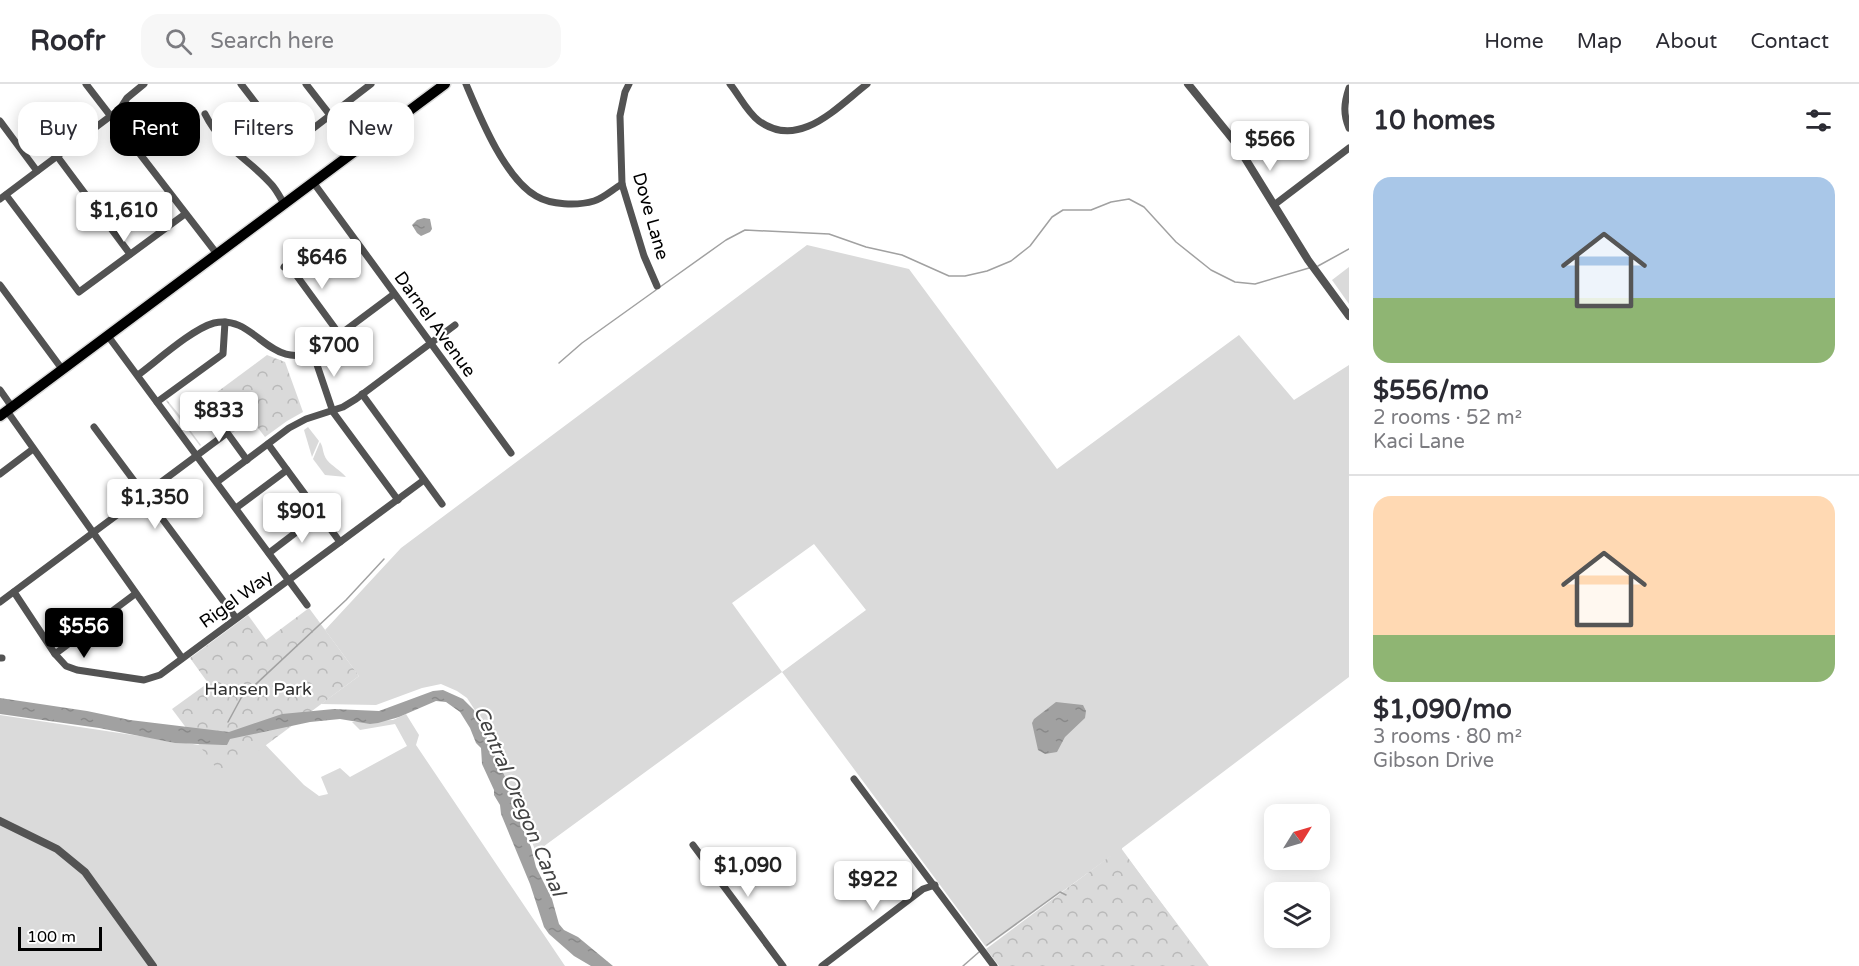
<!DOCTYPE html>
<html lang="en">
<head>
<meta charset="utf-8">
<style>
	body { margin:0; font-family:"Varela Round",sans-serif; background:#f7f7f7; color:#2b2b33; height:100vh; display:flex; flex-direction:column; font-size:22px; white-space:nowrap }
	* { box-sizing:border-box; margin:0 }
	p { font-size:20px; color:#7c7c81 }
	.icon { flex:none; width:33px; height:33px; fill:none; stroke:currentColor; stroke-width:2; stroke-linecap:round; stroke-linejoin:round }
	.map { position:relative; flex:1; overflow:hidden }
	.sheet { display:flex; flex-direction:column; background:#fff; width:510px }
	.sheet>* { flex:none }
	.banner { position:absolute; left:18px; top:18px; width:570px; height:54px; display:flex; gap:12px }
	.needle { width:39px; rotate:53deg }
	.fabs { position:absolute; left:1264px; top:720px; display:grid; gap:12px }
	.fabs a { display:grid; place-items:center; width:66px; height:66px; border-radius:12px; background:#fff; box-shadow:0 3px 15px #0003; font-size:30px }
	.scale { position:absolute; left:18px; bottom:15px; width:84px; box-sizing:border-box; padding-left:6px; border:3px solid #000; border-top:0; font-size:16px; line-height:21px; white-space:nowrap; color:#000; -webkit-text-stroke:4px #fff; paint-order:stroke }
	.price { position:absolute; translate:-50% -51px; padding:0 14px; border-radius:6px; background:#fff; color:#222; font-size:20px; line-height:39px; filter:drop-shadow(0 2px 3px #0008) }
	.price::after { content:''; position:absolute; left:50%; top:36px; width:18px; height:14px; margin-left:-9px; background:inherit; clip-path:polygon(0 0,100% 0,50% 100%) }
	.price.current { background:#000; color:#fff }
	ul { padding:0; list-style:none }
	li { display:grid; align-content:center; gap:12px; height:318px; padding:0 24px }
	li+li { border-top:2px solid #e1e1e2 }
	li span { display:grid; place-items:center; height:186px; border-radius:18px; color:#555 }
	li>.icon { margin-inline-start:auto }
	span .icon { width:108px; height:108px; fill:#fffc; stroke-width:1 }
	li b { font-size:26px }
	h2 { display:flex; justify-content:space-between; align-items:center; height:72px; padding:0 24px; font-size:26px }
	.pill { padding:0 21px; border-radius:18px; background:#fff; box-shadow:0 3px 15px #0003; font-size:21px; line-height:54px }
	.pill.current { background:#000; color:#fff }
	header { display:flex; align-items:center; gap:36px; box-sizing:border-box; height:84px; padding:0 30px; background:#fff; border-bottom:2px solid #e1e1e2 }
	header strong { font-size:28px }
	nav { display:flex; gap:33px; margin-inline-start:auto; font-size:21px }
	.search { width:420px; height:54px; background:#f7f7f7; display:flex; align-items:center; gap:15px; box-sizing:border-box; padding:0 21px; border-radius:18px; color:#7c7c81; font-size:22px }
	main { display:flex; flex:1; min-height:0 }
	.map>svg:first-child { display:block }
	.grass { fill:#dadada; fill-rule:evenodd }
	.park { fill:url(#park-crowns) }
	.water { fill:url(#water-ripples) }
	.lines { fill:none; stroke-linecap:round; stroke-linejoin:round }
	.stream { stroke:#a1a1a1; stroke-width:1.5 }
	.primary-casing { stroke:#dbdbdb; stroke-width:13 }
	.minor { stroke:#535353; stroke-width:7 }
	.tertiary { stroke:#535353; stroke-width:8 }
	.primary { stroke:#000; stroke-width:10 }
	.labels { text-anchor:middle; dominant-baseline:central; stroke-width:4.5; stroke-linejoin:round; paint-order:stroke }
	.street-label { font-size:18px; fill:#000; stroke:#fff }
	.park-label { font-size:18px; fill:#313131; stroke:#fff }
	.water-label { font-size:20px; font-style:italic; fill:#424242; stroke:#fff }
</style>
</head>
<body>
<header>
<strong>Roofr</strong>
<div class="search"><svg class="icon" aria-label="search" viewBox="0 0 24 24"><circle cx="10" cy="10" r="6"/><path d="M15 15l6 6"/></svg>Search here</div>
<nav><a>Home</a><a>Map</a><a>About</a><a>Contact</a></nav>
</header>
<main>
<div class="map">
<svg width="1349" height="882" viewBox="0 0 1349 882">
	<defs>
		<pattern id="park-crowns" width="20" height="18" patternUnits="userSpaceOnUse" patternTransform="scale(1.5)"><rect width="20" height="18" fill="#dadada"/><path d="M2 6a3 3 0 1 1 6 0M12 15a3 3 0 1 1 6 0" fill="none" stroke="#b9b9b9"/></pattern>
		<pattern id="water-ripples" width="26" height="14" patternUnits="userSpaceOnUse" patternTransform="scale(1.5)"><rect width="26" height="14" fill="#a1a1a1"/><path d="M2 4q2-2 4 0t4 0M15 11q2-2 4 0t4 0" fill="none" stroke="#898989"/></pattern>
	</defs>
	<rect width="100%" height="100%" fill="#fff"/>
	<!-- grass -->
	<g class="grass">
		<path d="M807 161 909 185 1057 385 1239 251 1294 316 1349 281V593L1121 765 1209 882H1183L1111 772 986 863 782 588 536 768 482 637 467 614 457 607 441 600 422 604 376 621 321 620 359 592 325 546 401 464ZM814 460 866 526 782 588 732 519Z"/>
		<polygon points="1349,183 1349,220 1332,196"/>
		<polygon points="308,343 319,357 312,373 304,346"/>
		<path d="M320 358C324 364 322 369 327 376 333 383 339 385 346 393L325 391 313 375Z"/>
		<polygon points="406,630 419,651 416,661 565,882 0,882 0,631 219,664 257,652 304,701 319,712 328,710 321,693 340,684 350,693 407,662 395,640 360,646 352,638 393,636"/>
	</g>
	<!-- park -->
	<g class="park">
		<polygon points="267,271 285,278 303,328 287,337 265,353 251,335 231,350 229,347 249,332 234,312 190,346 201,361 200,362 166,317 167,316 182,334"/>
		<polygon points="309,524 359,592 223,693 172,625 208,599 190,574 248,531 266,556"/>
		<polygon points="1121,764 1207,882 999,882 986,865"/>
	</g>
	<!-- water -->
	<g class="water">
		<polygon points="424,134 430,135 432,145 430,148 421,152 417,149 412,141 417,136"/>
		<polygon points="443,606 463,615 474,626 508,699 521,741 531,763 536,783 552,815 559,840 564,846 578,853 613,882 591,882 574,872 549,850 544,843 530,800 501,730 500,721 494,711 494,706 482,680 481,664 476,659 470,644 460,628 446,618 436,617 399,633 378,639 370,640 340,635 310,638 230,655 227,661 223,661 175,659 99,644 0,630 0,614 87,627 130,636 229,648 282,630 334,625 379,627 433,607"/>
		<polygon points="1056,618 1083,621 1086,627 1085,634 1065,653 1057,668 1045,670 1038,666 1032,639 1034,635"/>
	</g>
	<g class="lines">
		<!-- stream -->
		<g class="stream">
			<polyline points="1318,182 1349,165"/>
			<polyline points="660,203 726,156 745,146 829,150 866,163 902,171 949,192 965,192 987,187 1011,177 1030,162 1052,133 1063,126 1091,126 1111,118 1129,115 1144,123 1176,158 1211,186 1235,198 1255,200 1309,184"/>
			<polyline points="559,279 582,259 656,206"/>
			<polyline points="228,638 241,614 346,516 384,475"/>
			<polyline points="987,861 1060,808 1066,811"/>
			<polyline points="963,882 979,868"/>
		</g>
		<defs>
			<polyline id="primary" points="0,332 445,0"/>
		</defs>
		<!-- primary casing -->
		<use href="#primary" class="primary-casing"/>
		<!-- minor -->
		<g class="minor">
			<polyline points="86,0 217,170"/>
			<polyline points="241,0 284,56 289,59 298,56 371,0"/>
			<polyline points="306,0 330,31"/>
			<path d="M466 0C480 33 504 93 536 112 551 121 577 122 594 117 604 114 613 105 622 100"/>
			<polyline points="629,0 625,8 620,32 622,100 644,172 657,202"/>
			<path d="M730 0C739 11 747 28 759 37 799 66 836 24 867 0"/>
			<path d="M1349 4C1344 19 1343 30 1349 44"/>
			<path d="M205 30C222 64 247 73 271 100 276 105 280 113 284 120"/>
			<polyline points="0,37 37,87"/>
			<polyline points="57,72 130,170"/>
			<polyline points="313,98 511,369"/>
			<polyline points="6,111 79,208 185,130"/>
			<polyline points="0,115 120,25 127,14 144,0"/>
			<polyline points="1274,121 1349,64"/>
			<polyline points="284,183 294,188 340,251"/>
			<polyline points="0,201 62,285"/>
			<polyline points="108,252 307,521"/>
			<polyline points="313,269 333,328 398,416"/>
			<path d="M138 291C157 277 192 245 214 239 258 229 269 294 323 263L394 210"/>
			<polyline points="0,306 12,323"/>
			<polyline points="362,310 442,420"/>
			<polyline points="157,318 223,270 225,238"/>
			<polyline points="7,327 182,574"/>
			<polyline points="212,328 247,376"/>
			<polyline points="94,343 236,534"/>
			<polyline points="268,360 340,458"/>
			<polyline points="0,390 33,365"/>
			<polyline points="217,398 289,344 306,335 343,323 356,315 455,241"/>
			<polyline points="236,424 287,386"/>
			<polyline points="269,469 320,430"/>
			<polyline points="14,508 55,570 66,582 77,586 144,596 160,591 424,396"/>
			<polyline points="0,518 227,349"/>
			<polyline points="55,570 135,510"/>
			<polyline points="0,574 2,574"/>
			<polyline points="854,695 994,882"/>
			<polyline points="693,761 783,882"/>
			<polyline points="822,882 923,805 935,801"/>
		</g>
		<!-- tertiary -->
		<g class="tertiary">
			<polyline points="1188,0 1235,58 1308,176 1349,232"/>
			<polyline points="0,737 57,765 85,788 153,882"/>
		</g>
		<!-- primary -->
		<use href="#primary" class="primary"/>
	</g>
	<g class="labels">
		<!-- street labels -->
		<g class="street-label">
			<text transform="translate(651 132) rotate(74)">Dove Lane</text>
			<text transform="translate(435 240) rotate(54)">Darnel Avenue</text>
			<text transform="translate(236 515) rotate(-36)">Rigel Way</text>
		</g>
		<!-- park labels -->
		<g class="park-label">
			<text x="258" y="605">Hansen Park</text>
		</g>
		<!-- water labels -->
		<g class="water-label">
			<text transform="translate(519 717) rotate(67)">Central Oregon Canal</text>
		</g>
	</g>
</svg>
<div class="fabs">
<a><svg class="needle" viewBox="-14 -14 28 28"><path d="M0-13l5 13h-10z" fill="#e53935"/><path d="M0 13l5-13h-10z" fill="#7c7c81"/></svg></a>
<a><svg class="icon" aria-label="layers" viewBox="0 0 24 24"><path d="M12 4l9 5-9 5-9-5zM3 14l9 5 9-5"/></svg></a>
</div>
<div class="scale">100 m</div>
<b class="price" style="left:1270px;top:88px">$566</b>
<b class="price" style="left:124px;top:159px">$1,610</b>
<b class="price" style="left:322px;top:206px">$646</b>
<b class="price" style="left:334px;top:294px">$700</b>
<b class="price" style="left:219px;top:359px">$833</b>
<b class="price" style="left:155px;top:446px">$1,350</b>
<b class="price" style="left:302px;top:460px">$901</b>
<b class="price current" style="left:84px;top:575px">$556</b>
<b class="price" style="left:748px;top:814px">$1,090</b>
<b class="price" style="left:873px;top:828px">$922</b>
<div class="banner">
<a class="pill">Buy</a>
<a class="pill current">Rent</a>
<a class="pill">Filters</a>
<a class="pill">New</a>
</div>
</div>
<section class="sheet">
<h2>10 homes<svg class="icon" aria-label="filters" viewBox="0 0 24 24"><path d="M4 7h16M4 17h16"/><circle cx="9" cy="7" r="2"/><circle cx="15" cy="17" r="2"/></svg></h2>
<ul>
<li><span style="background:linear-gradient(#a9c7e8 65%,#8fb573 0)"><svg class="icon" aria-label="home" viewBox="0 0 24 24"><path d="M3 11l9-7 9 7M6 9v11h12V9"/></svg></span><div><b>$556/mo</b><p>2 rooms · 52 m²</p><p>Kaci Lane</p></div></li>
<li><span style="background:linear-gradient(#ffd9b3 75%,#8fb573 0)"><svg class="icon" aria-label="home" viewBox="0 0 24 24"><path d="M3 11l9-7 9 7M6 9v11h12V9"/></svg></span><div><b>$1,090/mo</b><p>3 rooms · 80 m²</p><p>Gibson Drive</p></div></li>
</ul>
</section>
</main>
</body>
</html>
